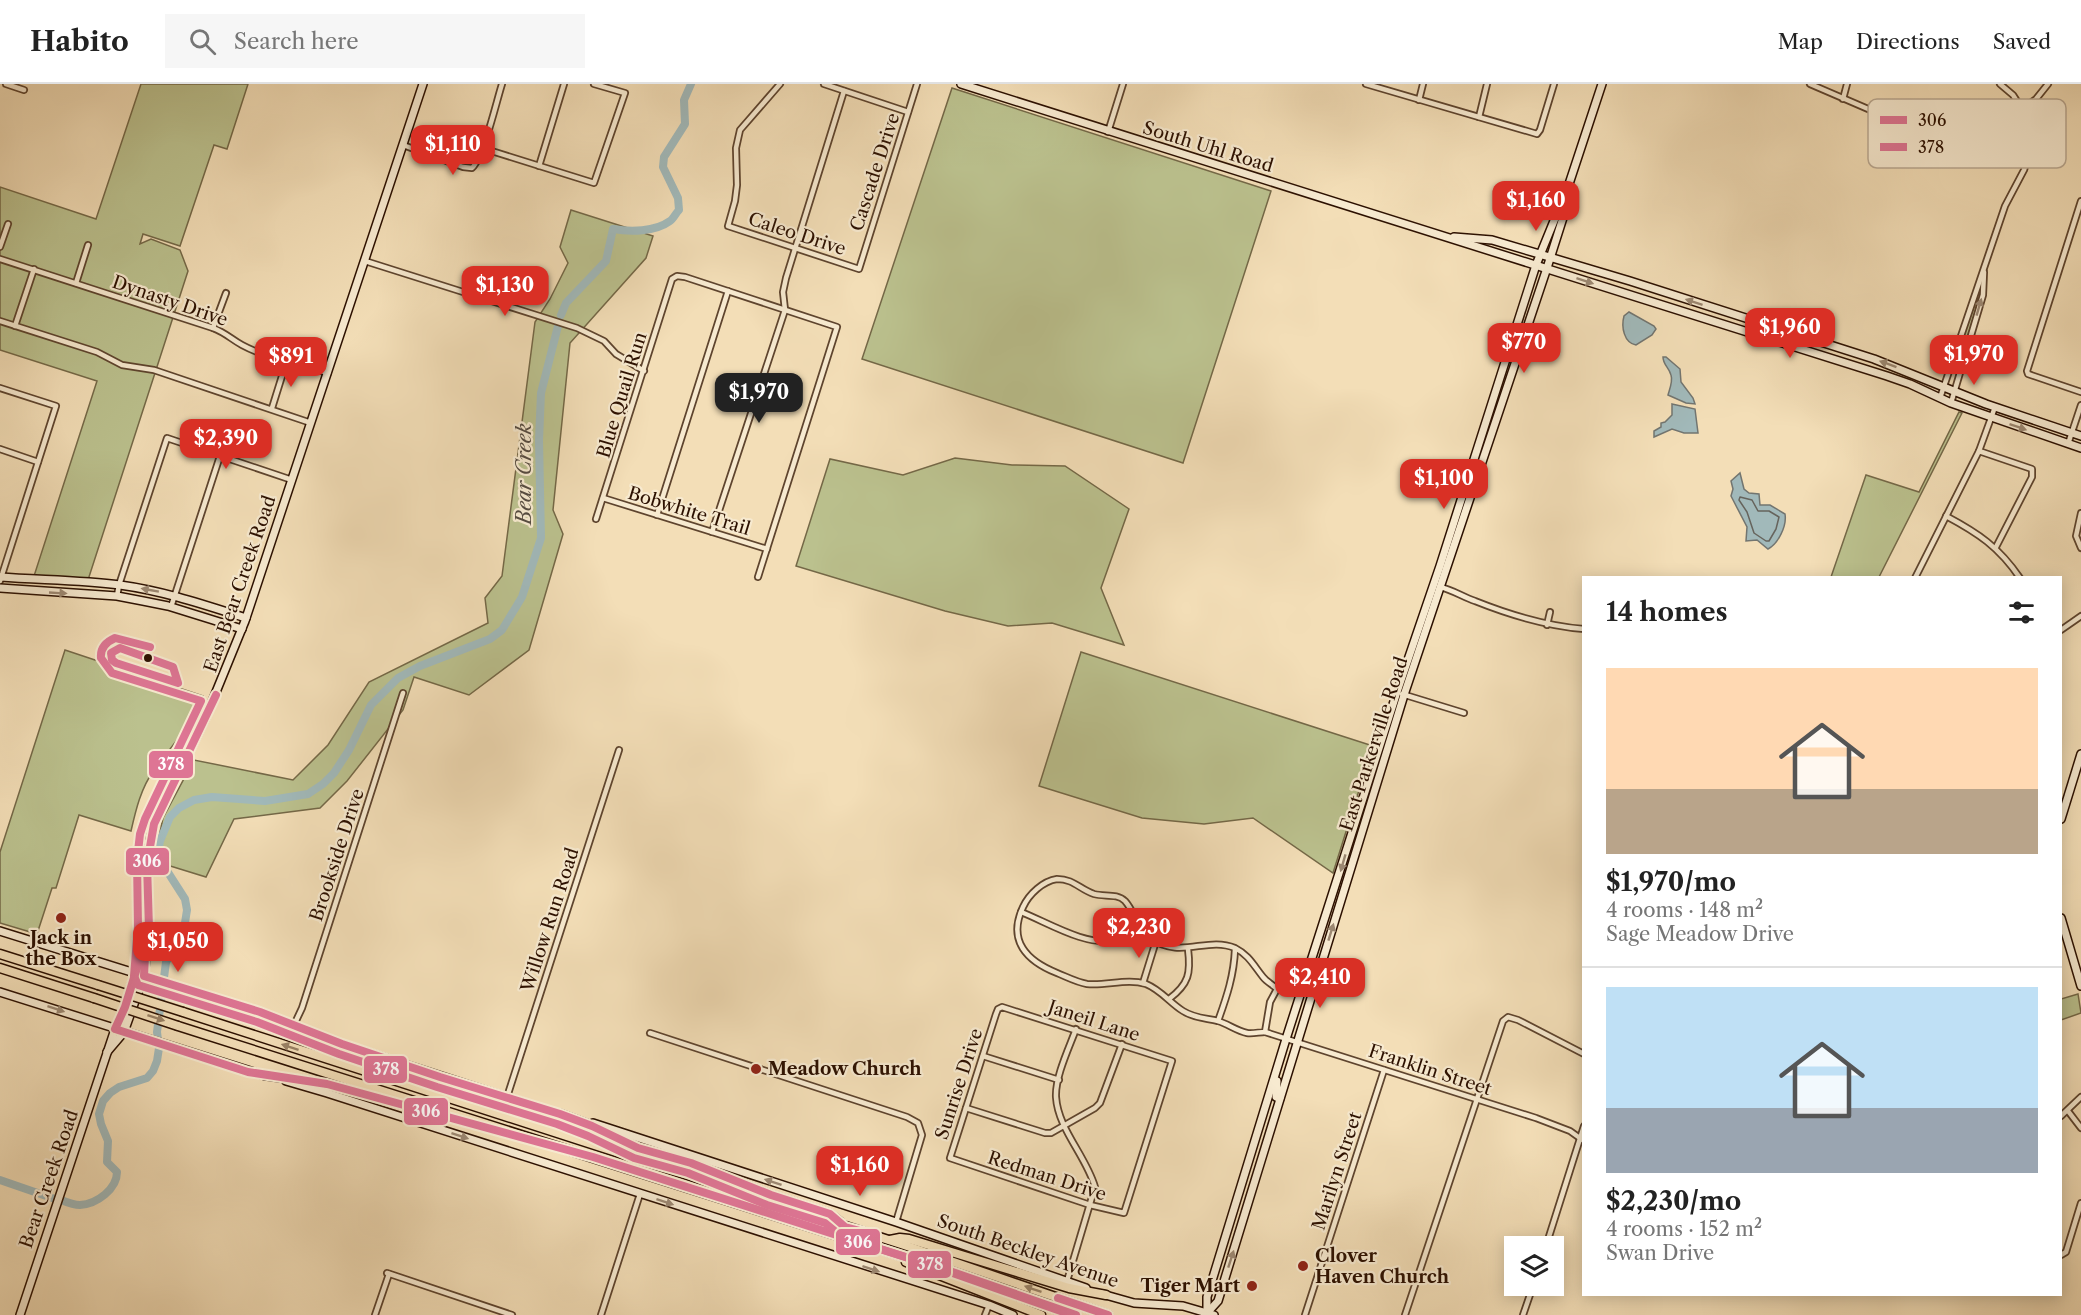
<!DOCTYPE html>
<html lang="en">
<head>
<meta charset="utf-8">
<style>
	body { margin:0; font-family:"Libre Caslon Text",serif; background:#f6f6f6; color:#222; height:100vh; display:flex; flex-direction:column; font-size:22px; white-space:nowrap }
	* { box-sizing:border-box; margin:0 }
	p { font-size:20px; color:#767676 }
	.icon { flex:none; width:33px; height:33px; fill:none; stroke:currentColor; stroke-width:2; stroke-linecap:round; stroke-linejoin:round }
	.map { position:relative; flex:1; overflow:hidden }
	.panel { position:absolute; left:1582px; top:492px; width:480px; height:720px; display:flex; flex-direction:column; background:#fff; border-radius:0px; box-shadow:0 3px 15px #0003 }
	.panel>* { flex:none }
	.tools { position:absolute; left:1504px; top:1152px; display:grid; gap:12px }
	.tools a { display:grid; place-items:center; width:60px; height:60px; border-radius:0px; background:#fff; box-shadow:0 3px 15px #0003; font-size:30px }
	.price { position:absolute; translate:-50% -51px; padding:0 14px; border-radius:12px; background:#d93025; color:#fff; font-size:20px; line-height:39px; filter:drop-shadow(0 2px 3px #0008) }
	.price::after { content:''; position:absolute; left:50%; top:36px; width:18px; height:14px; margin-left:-9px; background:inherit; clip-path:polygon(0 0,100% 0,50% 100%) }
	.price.active { background:#222; color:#fff }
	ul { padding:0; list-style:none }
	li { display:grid; align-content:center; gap:12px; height:318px; padding:0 24px }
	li+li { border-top:2px solid #e0e0e0 }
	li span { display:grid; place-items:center; height:186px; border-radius:0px; color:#555 }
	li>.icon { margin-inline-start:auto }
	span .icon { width:108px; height:108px; fill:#fffc; stroke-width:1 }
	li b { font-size:26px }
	h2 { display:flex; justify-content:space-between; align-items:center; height:72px; padding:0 24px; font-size:26px }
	header { display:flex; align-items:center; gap:36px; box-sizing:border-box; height:84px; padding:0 30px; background:#fff; border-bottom:2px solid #e0e0e0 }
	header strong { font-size:28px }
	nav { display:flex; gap:33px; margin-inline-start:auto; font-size:21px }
	.search { width:420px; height:54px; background:#f6f6f6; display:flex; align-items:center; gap:15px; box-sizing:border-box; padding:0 21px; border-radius:0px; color:#767676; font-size:22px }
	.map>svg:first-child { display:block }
	.green { fill:#bbc18e; stroke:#746847; stroke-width:1.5 }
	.water { fill:#a1b9ba; stroke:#727570; stroke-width:1.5 }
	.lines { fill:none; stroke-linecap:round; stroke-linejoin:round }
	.shore { stroke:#66645d; stroke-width:1.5 }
	.river { stroke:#a1b9ba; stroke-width:8 }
	.street-casing { stroke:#5e442e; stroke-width:8 }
	.secondary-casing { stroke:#2c1000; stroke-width:10 }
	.highway-casing { stroke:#2c1000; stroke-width:11 }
	.street { stroke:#f7ead0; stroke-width:4.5 }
	.secondary { stroke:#f7ead0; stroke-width:7 }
	.highway { stroke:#f3deb7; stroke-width:8 }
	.highway-bridge-casing { stroke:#2c1000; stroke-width:11; stroke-linecap:butt }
	.highway-bridge { stroke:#f3deb7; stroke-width:8 }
	.bus-1-casing { stroke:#f7ead0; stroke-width:12 }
	.bus-2-casing { stroke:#f7ead0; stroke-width:12 }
	.bus-1 { stroke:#de7594; stroke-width:8 }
	.bus-2 { stroke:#de7594; stroke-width:8 }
	.oneway { fill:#9c8872 }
	.oneway2 { fill:#998165 }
	.bus-dot { fill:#2c1000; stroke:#f7ead0; stroke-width:2 }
	.poi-dot { fill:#8f2418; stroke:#f7ead0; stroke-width:2 }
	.labels { text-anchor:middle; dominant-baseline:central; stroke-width:4.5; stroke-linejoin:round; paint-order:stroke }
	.street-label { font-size:18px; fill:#2c1000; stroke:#f7ead0 }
	.poi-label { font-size:18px; font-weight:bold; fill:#2c1000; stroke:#f7ead0; text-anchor:start }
	.water-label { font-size:20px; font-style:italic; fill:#554b41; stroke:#f7ead0 }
	.key { fill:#f7ead0; stroke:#baa992; stroke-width:1.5 }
	.key-label { font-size:16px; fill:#2c1000 }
	.line-badge { stroke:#f7ead0; stroke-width:2 }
	.badge-label { font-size:16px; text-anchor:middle; font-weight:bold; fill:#fff }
</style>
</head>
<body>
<header>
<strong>Habito</strong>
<div class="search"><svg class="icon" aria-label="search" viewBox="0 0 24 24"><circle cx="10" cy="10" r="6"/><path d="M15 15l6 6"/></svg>Search here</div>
<nav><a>Map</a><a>Directions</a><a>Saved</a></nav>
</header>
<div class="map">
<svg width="2081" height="1231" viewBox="0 0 2081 1231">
	<rect width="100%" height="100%" fill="#f3deb7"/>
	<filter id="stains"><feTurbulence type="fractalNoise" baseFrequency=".00333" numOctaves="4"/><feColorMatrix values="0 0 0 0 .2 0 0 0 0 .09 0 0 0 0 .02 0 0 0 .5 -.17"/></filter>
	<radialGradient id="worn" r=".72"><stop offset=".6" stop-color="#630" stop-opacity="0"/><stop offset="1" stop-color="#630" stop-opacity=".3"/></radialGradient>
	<!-- green -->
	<g class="green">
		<polygon points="141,0 248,0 227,65 214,61 180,162 143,150 140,160 151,155 180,166 188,187 88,496 34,492 97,297 0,266 0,103 96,135"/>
		<polygon points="952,4 1271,107 1183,379 862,275"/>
		<polygon points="571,126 653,152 646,174 570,259 553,426 563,450 529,566 469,611 414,593 403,626 347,697 320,724 234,735 206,793 154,777 163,734 194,676 293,696 328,661 369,598 488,539 485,514 502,492 535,238 550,215 568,179 560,163"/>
		<polygon points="1978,209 1976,226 1963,268 1958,267"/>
		<polygon points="1959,328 1962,329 1879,493 1831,493 1866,391 1919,408"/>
		<polygon points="955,374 1012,381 1065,382 1129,425 1101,504 1124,561 1052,539 1008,542 945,527 796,482 830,375 903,391"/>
		<path d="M65 566 203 612C192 641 172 661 154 686 141 704 136 725 131 747L79 731 56 804H52L37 850 0 839V768Z"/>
		<polygon points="1081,568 1373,662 1333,789 1253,734 1204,740 1142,734 1039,702"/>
		<polygon points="2078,910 2081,929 2061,936 2061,915"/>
	</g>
	<!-- water -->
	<g class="water">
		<path d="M1629 228 1654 242 1656 245 1652 251 1636 261C1624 259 1621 243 1624 232Z"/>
		<path d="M1663 273H1666L1680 285 1681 298 1693 314 1695 320 1686 319 1668 311C1670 304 1673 297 1671 291 1669 283 1663 281 1663 273Z"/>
		<polygon points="1672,320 1695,325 1698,349 1684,349 1672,345 1654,353 1654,347 1661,343 1661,339 1665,338 1672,331"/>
		<path d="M1740 389 1744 405 1749 409 1759 410 1760 421H1770L1785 430C1787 442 1778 460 1768 465L1757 456 1746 457 1747 443 1731 412 1733 405 1731 397Z"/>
	</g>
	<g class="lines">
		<!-- shore -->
		<polygon class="shore" points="1740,413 1752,416 1758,427 1769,427 1779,433 1776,445 1769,457 1766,457 1754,449 1747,428 1739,416"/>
		<!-- river -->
		<g class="river">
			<path d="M561 231 566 219 606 177 613 145C630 148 655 148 670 137 673 135 676 129 679 126L678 114 663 83 664 73 685 40 684 16 691 0"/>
			<polyline points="0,1096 55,1115"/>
			<path d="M61 1116C66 1118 74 1121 80 1121 97 1120 117 1105 117 1088L107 1078 108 1057 101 1040 99 1030 103 1017 110 1009 119 1003 147 994 153 987 157 977 159 964 157 948 166 878 184 845 187 826 185 815 160 776 158 767 160 757 170 733 179 724 194 716 212 713 265 717 308 710 323 700 334 689 349 666 371 621 398 594 420 582 490 555 502 546 522 513 541 454 539 356 541 309 558 242"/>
		</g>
		<defs>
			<g id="street">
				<polyline points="6,0 24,6"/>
				<polyline points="780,0 740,46 736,64 737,101 735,117 728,142 859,185 917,0"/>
				<polyline points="824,0 908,28"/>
				<polyline points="1366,0 1537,50 1540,46 1554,0"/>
				<polyline points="1810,0 1889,34 1964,55"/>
				<polyline points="1843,15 1847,0"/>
				<polyline points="1419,16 1423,0"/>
				<polyline points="2022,25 2036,15 2048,0"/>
				<polyline points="1479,33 1487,0"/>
				<polyline points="1108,48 1123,0"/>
				<path d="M403 61 463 83 472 84C484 72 496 19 502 0"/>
				<polyline points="482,64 594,99 625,9 594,0"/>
				<polyline points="539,82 564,0"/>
				<polyline points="2081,117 2027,287 2028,290 2081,308"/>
				<polyline points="0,163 8,140"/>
				<path d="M0 175 213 244C226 249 231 255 242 261 266 274 301 281 328 289"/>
				<polyline points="365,177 577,244 604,257 616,270 644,287"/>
				<polyline points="76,199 88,161"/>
				<polyline points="0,237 97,268 122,281 154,286 311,339"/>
				<polyline points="15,242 34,185"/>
				<polyline points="213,244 226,209"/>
				<polyline points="0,304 56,322 0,497"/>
				<polyline points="1940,314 2005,122 2024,86 2027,76 2028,47 2022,25 2013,11 2000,0"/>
				<polyline points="1951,319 1983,211 1984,188"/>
				<polyline points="272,324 287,276"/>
				<polyline points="2068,360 2081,321"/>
				<polyline points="0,365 38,378"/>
				<polyline points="1979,367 2032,385 2032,393 1996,463"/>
				<polyline points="603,414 767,465"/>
				<polyline points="2081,429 2076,452 2081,464"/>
				<polyline points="657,431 728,207"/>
				<path d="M1946 432C1978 449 1999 463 2020 494"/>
				<polyline points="596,435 672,195 677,192 685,193 837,243 758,493"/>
				<polyline points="712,448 785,226 783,208 786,194 844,7"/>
				<polyline points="1915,494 1979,367 1995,323"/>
				<path d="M1440 503C1453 506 1463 513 1475 517 1510 531 1546 542 1584 545"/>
				<polyline points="117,512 119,501 167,354 292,396"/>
				<polyline points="171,523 220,372"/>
				<polyline points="1547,541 1550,528"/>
				<polyline points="2061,546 2081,532"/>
				<polyline points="1402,610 1464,629"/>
				<path d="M1057 795C1074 795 1079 805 1094 810 1104 813 1117 809 1125 817 1135 828 1137 845 1150 854 1181 876 1206 852 1235 864 1249 871 1254 882 1263 893 1267 898 1273 901 1277 905L1270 918 1265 948C1260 948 1252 950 1247 949 1237 947 1228 940 1218 937 1205 934 1194 934 1183 927 1170 919 1161 906 1146 900 1127 894 1107 902 1087 900 1076 898 1067 893 1057 889 1027 877 1007 857 1023 823 1029 810 1043 797 1057 795Z"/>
				<path d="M1021 828C1047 838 1086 863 1115 856 1123 855 1132 849 1141 845"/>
				<polyline points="1143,899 1156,857"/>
				<path d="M1169 915C1189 900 1191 889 1188 865"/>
				<polygon points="1002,923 1172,977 1124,1129 1090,1121 950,1074 996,930 998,925"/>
				<path d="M1218 937C1227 912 1234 891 1235 865"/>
				<polyline points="294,941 302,924 403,609"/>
				<polyline points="1265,948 1536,1034 1570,1047 1584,1057"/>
				<polyline points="650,949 907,1033 918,1039 922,1051 896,1138"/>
				<polyline points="983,972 1059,996"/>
				<polyline points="507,1013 619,666"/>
				<polyline points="966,1024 1045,1049 1051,1049 1095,1024 1100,1019 1122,960"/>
				<polyline points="2068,1027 2081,1044"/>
				<polyline points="2061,1032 2081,1013"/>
				<polyline points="1546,1162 1584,1042"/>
				<polyline points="2061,1171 2066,1168 2081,1119"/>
				<polyline points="387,1189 512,1231"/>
				<path d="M1067 1197 1095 1103C1086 1072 1058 1045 1056 1013 1055 993 1069 964 1076 945"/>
				<polyline points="375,1231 389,1190"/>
				<polyline points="601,1231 640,1110"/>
				<polyline points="985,1231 989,1221"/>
				<polyline points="1305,1231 1384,986"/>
				<polyline points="1405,1231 1503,937 1508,933 1518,936 1584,970"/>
				<polyline points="1523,1231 1533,1202"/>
			</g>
			<g id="secondary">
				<polyline points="961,0 1887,292 1910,300 1951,319 2081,364"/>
				<polyline points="1454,153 1492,156 1630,197 1874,275 1986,320 2081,352"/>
				<path d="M0 493C40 496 81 496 120 501 164 507 205 521 246 534"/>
				<polyline points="0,504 117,512 143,517 168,522 242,545"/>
				<polyline points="2061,735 2081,670"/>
				<polyline points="2061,834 2081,902"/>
				<polyline points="0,847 260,928 342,960 565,1032"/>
				<polyline points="0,908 266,992"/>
				<polyline points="107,968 124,948 144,892 149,847 146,770 154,740 205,635 245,537 423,0"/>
				<polyline points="286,997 327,1009 989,1221 1013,1231"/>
				<polyline points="1277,997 1276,1013 1280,1014"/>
				<polyline points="593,1039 896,1138 1086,1204"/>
				<polyline points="1102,1210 1134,1219 1183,1222 1214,1231"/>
				<polyline points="1208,1228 1218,1217 1404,611 1547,184 1568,118 1569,106"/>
				<path d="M20 1231 115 945C128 922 130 893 145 871"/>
				<polyline points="1207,1231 1207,1213 1286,955 1397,608 1440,482 1536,181 1569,100 1602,0"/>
			</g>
			<g id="highway">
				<polyline points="0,870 98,901"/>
				<polyline points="0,884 94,914"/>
				<polyline points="183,928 904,1161 1108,1231"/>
				<polyline points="178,942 930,1181 1072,1231"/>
				<polyline points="264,991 327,1000 415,1024"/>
				<polyline points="560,1030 592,1042 638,1064 691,1079 771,1111 830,1130 840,1138"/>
				<polyline points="890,1156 900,1154 909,1155 1069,1204 1106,1211"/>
				<polyline points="906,1178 1041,1231"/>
			</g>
		</defs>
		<!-- street casing -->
		<use href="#street" class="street-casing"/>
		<!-- secondary casing -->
		<use href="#secondary" class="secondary-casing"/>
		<!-- highway casing -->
		<use href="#highway" class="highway-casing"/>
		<!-- street -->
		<use href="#street" class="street"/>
		<!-- secondary -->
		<use href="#secondary" class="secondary"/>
		<!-- highway -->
		<use href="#highway" class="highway"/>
		<defs>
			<g id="highway-bridge">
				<polyline points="98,901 183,928"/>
				<polyline points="94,914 178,942"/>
			</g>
		</defs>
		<!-- highway-bridge casing -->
		<use href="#highway-bridge" class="highway-bridge-casing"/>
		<!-- highway-bridge -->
		<use href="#highway-bridge" class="highway-bridge"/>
		<defs>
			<g id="bus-1">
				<polygon points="120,564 173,583 178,599 116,579 112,576 111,569"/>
				<polyline points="216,611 154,740 147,780 149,845 147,863 137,884 125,923 115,945 248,988 327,1000 593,1073 930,1181 1072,1231"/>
				<polyline points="145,870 144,892 260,928 342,960 440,993 560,1030 592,1042 638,1064 691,1079 771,1111 830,1130 845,1143 864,1148"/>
				<polyline points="1058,1214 1108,1231"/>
			</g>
			<path id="bus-2" d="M150 563 115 554C106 558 100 564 101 574L112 589 201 617 145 735 140 750 137 776 138 843 134 892 138 901 257 938 339 970 437 1003 557 1040 588 1052 634 1074 688 1089 767 1121 825 1139 842 1153 941 1184 1076 1231"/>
		</defs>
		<!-- bus-1 casing -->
		<use href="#bus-1" class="bus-1-casing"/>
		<!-- bus-2 casing -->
		<use href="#bus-2" class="bus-2-casing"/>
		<!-- bus-1 -->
		<use href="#bus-1" class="bus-1"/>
		<!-- bus-2 -->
		<use href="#bus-2" class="bus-2"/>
	</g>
	<!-- one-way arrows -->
	<defs><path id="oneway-solid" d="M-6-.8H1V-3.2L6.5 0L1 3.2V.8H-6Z" transform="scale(1.5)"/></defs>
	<g class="oneway">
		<use href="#oneway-solid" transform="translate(1585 197) rotate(18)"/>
		<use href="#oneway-solid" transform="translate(1694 218) rotate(-162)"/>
		<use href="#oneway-solid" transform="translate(1979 223) rotate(-74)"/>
		<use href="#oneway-solid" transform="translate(1888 280) rotate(-160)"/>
		<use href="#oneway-solid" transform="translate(2018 343) rotate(19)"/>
		<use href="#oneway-solid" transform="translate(150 506) rotate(-170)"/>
		<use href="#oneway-solid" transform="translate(58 509) rotate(3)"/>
		<use href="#oneway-solid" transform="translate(1343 779) rotate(106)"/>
		<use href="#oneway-solid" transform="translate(1331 848) rotate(-73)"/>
		<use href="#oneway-solid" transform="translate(56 925) rotate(18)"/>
		<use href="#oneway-solid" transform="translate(460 1052) rotate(18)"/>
		<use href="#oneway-solid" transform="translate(773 1098) rotate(-162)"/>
		<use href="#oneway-solid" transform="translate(665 1118) rotate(18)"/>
		<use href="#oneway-solid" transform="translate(1231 1175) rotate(-72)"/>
		<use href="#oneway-solid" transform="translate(871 1185) rotate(18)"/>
	</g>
	<g class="oneway2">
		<use href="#oneway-solid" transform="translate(156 934) rotate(18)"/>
		<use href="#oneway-solid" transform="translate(290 963) rotate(-162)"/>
		<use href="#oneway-solid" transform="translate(1033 1205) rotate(-161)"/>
	</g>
	<!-- markers -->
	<circle class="bus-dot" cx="148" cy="574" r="5"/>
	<g class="poi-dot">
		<circle cx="61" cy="834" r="6"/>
		<circle cx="756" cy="985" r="6"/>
		<circle cx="1303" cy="1182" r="6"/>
		<circle cx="1252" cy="1202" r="6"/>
	</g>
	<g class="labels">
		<!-- street labels -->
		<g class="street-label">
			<text transform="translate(1208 63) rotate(17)">South Uhl Road</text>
			<text transform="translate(875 88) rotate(-72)">Cascade Drive</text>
			<text transform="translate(797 150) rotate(18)">Caleo Drive</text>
			<text transform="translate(170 217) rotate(19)">Dynasty Drive</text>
			<text transform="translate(622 311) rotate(-73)">Blue Quail Run</text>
			<text transform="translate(689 427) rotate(17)">Bobwhite Trail</text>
			<text transform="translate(240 500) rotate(-71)">East Bear Creek Road</text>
			<text transform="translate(1374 660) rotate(-72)">East Parkerville Road</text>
			<text transform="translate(337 771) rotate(-72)">Brookside Drive</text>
			<text transform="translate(550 836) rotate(-72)">Willow Run Road</text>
			<text transform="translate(1094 937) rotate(18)">Janeil Lane</text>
			<text transform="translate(1430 986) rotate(18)">Franklin Street</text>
			<text transform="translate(959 1000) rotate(-72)">Sunrise Drive</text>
			<text transform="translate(1337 1087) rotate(-72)">Marilyn Street</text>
			<text transform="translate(1047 1092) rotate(18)">Redman Drive</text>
			<text transform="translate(49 1095) rotate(-71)">Bear Creek Road</text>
			<text transform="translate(1028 1167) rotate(19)">South Beckley Avenue</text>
		</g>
		<!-- poi labels -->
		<g class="poi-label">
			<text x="61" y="854" text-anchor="middle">Jack in<tspan x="61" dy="21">the Box</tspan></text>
			<text x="768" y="985">Meadow Church</text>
			<text x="1315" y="1172">Clover<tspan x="1315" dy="21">Haven Church</tspan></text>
			<text x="1240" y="1202" text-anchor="end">Tiger Mart</text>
		</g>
		<!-- water labels -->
		<g class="water-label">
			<text transform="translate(524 390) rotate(-90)">Bear Creek</text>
		</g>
	</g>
	<!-- legend -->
	<rect x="1868" y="15" width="198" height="69" rx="9" class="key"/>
	<rect x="1880" y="32" width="27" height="8" fill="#de7594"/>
	<rect x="1880" y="59" width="27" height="8" fill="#de7594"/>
	<g class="key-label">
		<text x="1918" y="42">306</text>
		<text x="1918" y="69">378</text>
	</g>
	<g class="line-badge">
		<rect x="148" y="666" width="46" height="29" rx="6" fill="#de7594"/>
		<rect x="125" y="763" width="45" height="29" rx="6" fill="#de7594"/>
		<rect x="363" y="971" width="45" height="29" rx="6" fill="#de7594"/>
		<rect x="403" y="1013" width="46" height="29" rx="6" fill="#de7594"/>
		<rect x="835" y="1144" width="46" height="28" rx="6" fill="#de7594"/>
		<rect x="907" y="1166" width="45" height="29" rx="6" fill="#de7594"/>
	</g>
	<g class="badge-label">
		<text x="171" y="686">378</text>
		<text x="147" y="783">306</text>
		<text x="386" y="991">378</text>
		<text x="426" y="1033">306</text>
		<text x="858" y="1164">306</text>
		<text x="930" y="1186">378</text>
	</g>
	<rect width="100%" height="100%" filter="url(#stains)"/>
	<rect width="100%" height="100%" fill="url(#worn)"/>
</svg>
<div class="tools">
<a><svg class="icon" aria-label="layers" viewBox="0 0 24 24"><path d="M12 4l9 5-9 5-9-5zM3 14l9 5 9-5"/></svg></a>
</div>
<b class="price" style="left:453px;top:92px">$1,110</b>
<b class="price" style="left:1536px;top:148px">$1,160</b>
<b class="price" style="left:505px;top:233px">$1,130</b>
<b class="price" style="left:1790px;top:275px">$1,960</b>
<b class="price" style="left:1524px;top:290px">$770</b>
<b class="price" style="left:1974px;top:302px">$1,970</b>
<b class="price" style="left:291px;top:304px">$891</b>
<b class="price active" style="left:759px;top:340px">$1,970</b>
<b class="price" style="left:226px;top:386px">$2,390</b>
<b class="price" style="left:1444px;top:426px">$1,100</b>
<b class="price" style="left:1139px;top:875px">$2,230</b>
<b class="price" style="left:178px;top:889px">$1,050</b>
<b class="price" style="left:1320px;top:925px">$2,410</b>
<b class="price" style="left:860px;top:1113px">$1,160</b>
<section class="panel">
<h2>14 homes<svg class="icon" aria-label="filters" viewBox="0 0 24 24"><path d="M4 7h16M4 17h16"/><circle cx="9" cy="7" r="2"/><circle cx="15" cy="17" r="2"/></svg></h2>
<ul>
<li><span style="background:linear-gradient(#ffd9b3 65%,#b9a48a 0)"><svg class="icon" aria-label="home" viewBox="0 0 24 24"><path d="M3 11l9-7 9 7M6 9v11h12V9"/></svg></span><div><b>$1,970/mo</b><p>4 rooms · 148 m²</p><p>Sage Meadow Drive</p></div></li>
<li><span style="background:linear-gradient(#bfe0f5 65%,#9aa5b1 0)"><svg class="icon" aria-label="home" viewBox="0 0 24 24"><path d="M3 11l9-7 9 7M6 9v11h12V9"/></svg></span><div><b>$2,230/mo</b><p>4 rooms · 152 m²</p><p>Swan Drive</p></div></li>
</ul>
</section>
</div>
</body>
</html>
